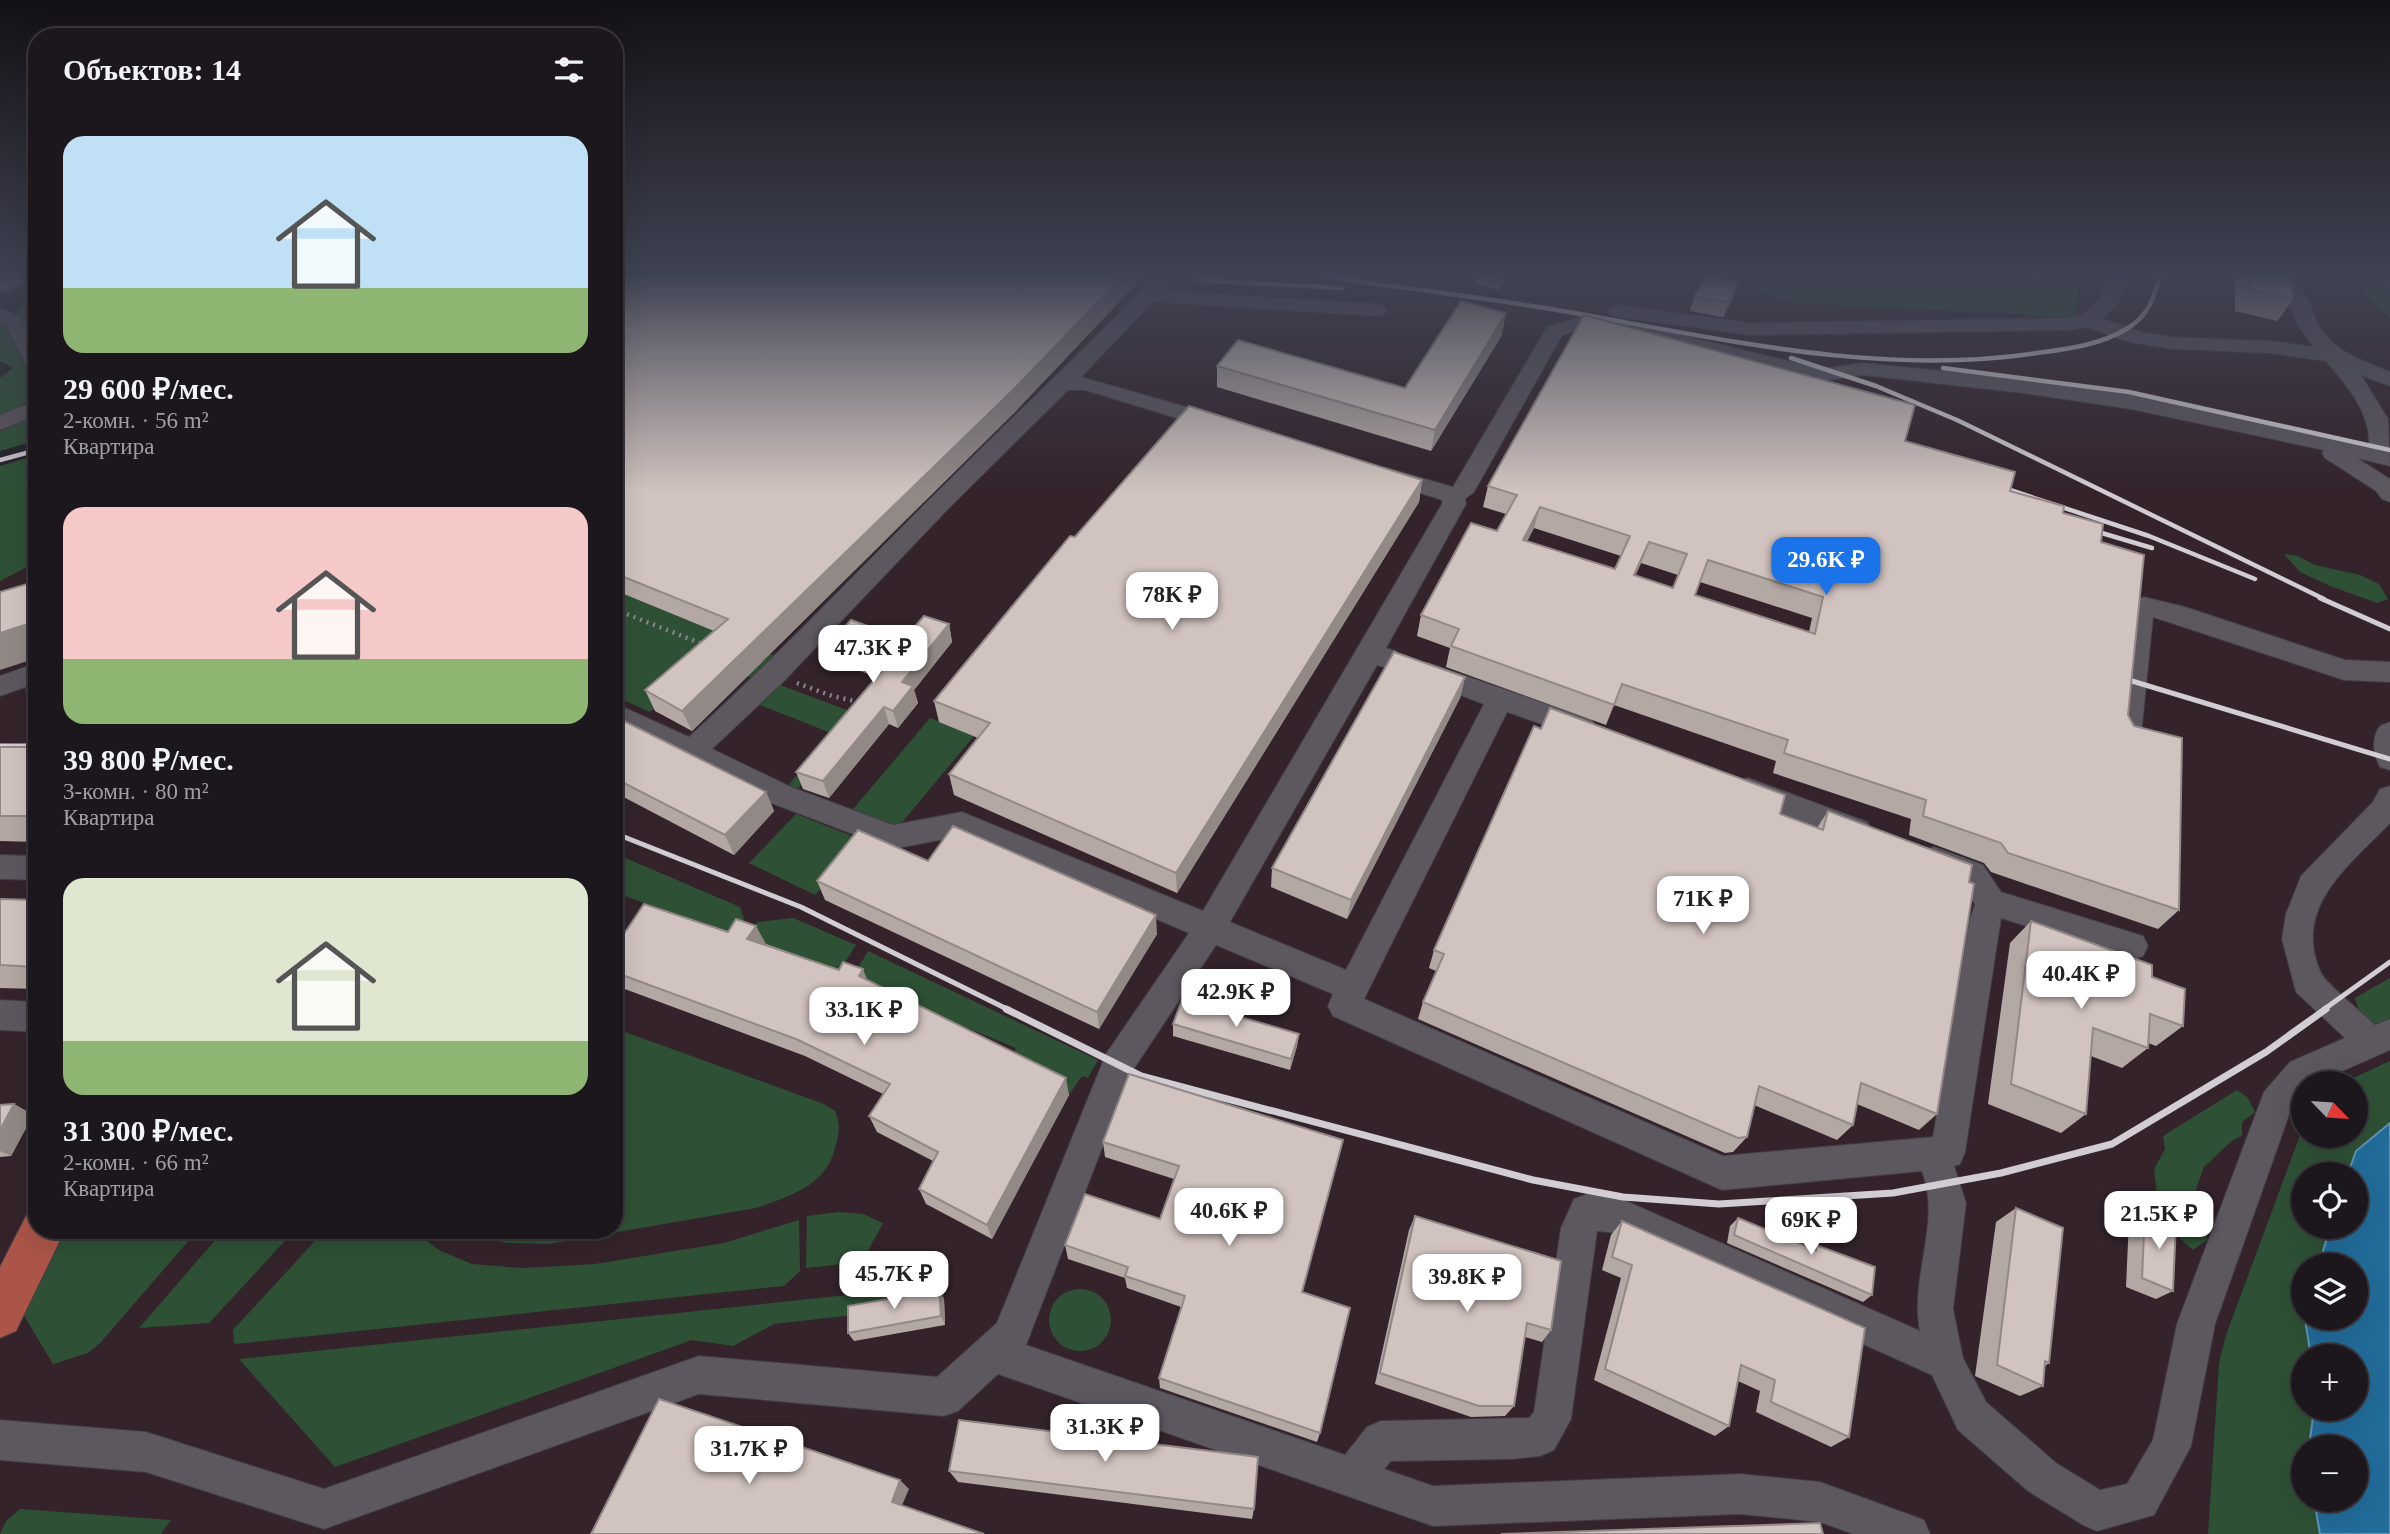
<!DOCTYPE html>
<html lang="ru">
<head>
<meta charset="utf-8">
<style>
	body { margin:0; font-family:Georgia,serif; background:#28242a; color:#f1f3f6; height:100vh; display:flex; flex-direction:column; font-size:26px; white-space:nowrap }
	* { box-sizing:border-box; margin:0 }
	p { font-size:23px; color:#a09fa4 }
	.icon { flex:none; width:38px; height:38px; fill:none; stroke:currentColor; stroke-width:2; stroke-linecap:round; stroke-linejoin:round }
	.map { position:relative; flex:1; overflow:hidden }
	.side { position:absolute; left:28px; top:28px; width:595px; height:1211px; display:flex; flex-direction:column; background:#1b171d; border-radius:28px; box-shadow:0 7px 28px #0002,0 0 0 2px #39363b }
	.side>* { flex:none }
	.needle { width:46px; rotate:115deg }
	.controls { position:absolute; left:2291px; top:1071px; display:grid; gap:14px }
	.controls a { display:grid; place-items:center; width:77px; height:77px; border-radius:50%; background:#1b171d; box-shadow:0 7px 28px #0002,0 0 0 2px #39363b; font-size:35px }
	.price { position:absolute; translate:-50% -60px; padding:0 16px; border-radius:14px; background:#fff; color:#222; font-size:23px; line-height:46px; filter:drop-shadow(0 2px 4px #0008) }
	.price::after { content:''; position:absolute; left:50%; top:42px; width:21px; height:16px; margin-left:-10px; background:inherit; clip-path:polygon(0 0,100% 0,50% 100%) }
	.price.selected { background:#1a73e8; color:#fff }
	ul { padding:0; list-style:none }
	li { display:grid; align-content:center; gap:14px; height:371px; padding:0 35px }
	li span { display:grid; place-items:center; height:217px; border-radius:21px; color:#555 }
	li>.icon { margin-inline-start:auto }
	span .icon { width:126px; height:126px; fill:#fffc; stroke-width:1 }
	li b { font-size:30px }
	h2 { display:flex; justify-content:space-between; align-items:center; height:84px; padding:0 35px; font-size:30px }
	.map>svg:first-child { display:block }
	.industrial { fill:#34232b }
	.green { fill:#2e5135 }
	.water { fill:#226c9a; stroke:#6194b6; stroke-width:2 }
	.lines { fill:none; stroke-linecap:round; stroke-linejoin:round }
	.minor-casing { stroke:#413c43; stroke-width:2 }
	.major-casing { stroke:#413c43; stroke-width:2 }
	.path { stroke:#8a858c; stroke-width:4.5; stroke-dasharray:2 5; stroke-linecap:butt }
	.minor { fill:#5d5760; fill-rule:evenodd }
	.major { fill:#ab5548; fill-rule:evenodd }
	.rail-far2 { stroke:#d1cdd3; stroke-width:4.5 }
	.rail-far1 { stroke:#d1cdd3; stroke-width:5 }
	.rail { stroke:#d1cdd3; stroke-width:7 }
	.wall { fill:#b4a8a4; fill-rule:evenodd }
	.shaded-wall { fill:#928886 }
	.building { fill:#d1c3bf; stroke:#928886; stroke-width:2; fill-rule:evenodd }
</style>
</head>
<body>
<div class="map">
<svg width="2390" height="1534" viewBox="0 0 2390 1534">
	<rect width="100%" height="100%" fill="#241f27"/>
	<!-- industrial -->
	<polygon class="industrial" points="633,276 1728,276 2074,317 2079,276 2390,276 2390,1061 2342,1083 2303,1083 2303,1127 2226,1335 2219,1363 2208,1534 0,1534 0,569 37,551 37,1230 614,1230 614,290"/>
	<!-- green -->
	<g class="green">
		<polygon points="1728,276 2079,276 2075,317 1789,303"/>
		<polygon points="2348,276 2381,276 2390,285 2390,320"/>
		<polygon points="37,298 37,344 15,316 18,307"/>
		<polygon points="0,322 6,323 30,365 32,396 17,410 0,417 0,378 13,368 0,361"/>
		<polygon points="37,415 37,440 0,451 0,429"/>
		<polygon points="37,455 37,562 0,581 0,466"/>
		<polygon points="2284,554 2298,556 2315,565 2360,575 2379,584 2388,599 2377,603 2330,586 2300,572"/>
		<polygon points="614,590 780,658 756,681 712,657 650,712 614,696"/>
		<polygon points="775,683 860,715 798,789 788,786 831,733 755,703"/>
		<polygon points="930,718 974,736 894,832 849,814"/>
		<polygon points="796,814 862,840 815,895 749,863"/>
		<polygon points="614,853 740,907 744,920 732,935 614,892"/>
		<polygon points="793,918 856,945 837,975 746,937 757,922"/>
		<polygon points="868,951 1098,1060 1088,1078 1082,1076 1069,1095 1008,1064 1016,1048 851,980"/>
		<polygon points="2390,978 2390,1024 2373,1028 2362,1020 2355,998"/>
		<path d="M614 1028 824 1104 835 1111C841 1124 839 1135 835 1148 826 1186 790 1196 756 1208L549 1244 506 1243 461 1230H614Z"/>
		<polygon points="2390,1061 2390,1123 2356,1151 2348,1174 2303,1174 2303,1227 2330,1227 2319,1265 2303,1265 2303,1318 2305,1318 2311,1356 2303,1356 2303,1409 2314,1409 2309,1447 2303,1447 2303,1500 2314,1500 2320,1534 2208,1534 2219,1363 2226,1335 2303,1127 2303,1136 2356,1136 2356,1083 2342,1083"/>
		<polygon points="2237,1090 2247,1097 2255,1112 2242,1122 2242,1136 2233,1140 2204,1167 2194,1195 2205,1216 2207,1240 2193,1250 2172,1232 2159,1214 2154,1169 2165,1149 2163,1136"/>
		<polygon points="839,1212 863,1214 883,1223 862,1262 806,1268 807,1216"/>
		<polygon points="799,1220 800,1271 784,1286 234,1344 233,1330 325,1230 411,1230 441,1251 472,1264 521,1268 595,1264 724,1243"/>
		<polygon points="63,1230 198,1230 100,1343 88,1353 53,1364 23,1314"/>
		<polygon points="224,1230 295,1230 209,1323 139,1328"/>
		<polygon points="944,1285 944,1299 854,1315 774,1324 733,1346 692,1340 335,1467 239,1359"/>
		<circle cx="1080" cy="1320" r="31"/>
		<polygon points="20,1509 171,1520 161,1534 0,1534 6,1521"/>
	</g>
	<!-- water -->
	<polygon class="water" points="2390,1123 2390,1534 2320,1534 2314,1500 2356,1500 2356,1447 2309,1447 2314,1409 2356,1409 2356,1356 2311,1356 2305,1320 2305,1318 2356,1318 2356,1265 2319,1265 2330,1227 2356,1227 2356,1174 2348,1174 2356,1151"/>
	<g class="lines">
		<defs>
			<g id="minor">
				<path d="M1156 276H1177L1164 291 1377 304 1384 306 1387 310 1384 314 1377 316 1153 302 1081 377 1225 418 1228 423 1225 428H1209L1085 390H1068L947 510 784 681 712 749 791 787 893 825 962 812 1203 911 1442 504V500L1379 480 1375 475 1379 470 1387 468 1453 487 1547 327 1586 315 1619 320 1821 369 1863 363 2023 379 2131 395 2274 424 2369 447C2371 412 2347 386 2326 361L2269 353 2171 349 2130 342 2085 327 2069 330 1751 335 1618 317 1611 315 1608 311 1611 307 1618 305 1751 323 2069 318C2093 313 2103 299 2109 276H2129L2118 303 2103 319 2141 332 2171 337 2269 341 2314 347 2298 326 2285 292 2267 276H2290C2308 289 2309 306 2318 324 2332 352 2363 360 2390 372V386L2361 375 2388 419 2390 466 2357 458 2390 479V502L2382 499 2376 491 2325 458 2322 453 2324 450 2131 409 2023 393 1863 375 1821 381 1619 332 1587 327 1562 335 1474 492 1465 499 1466 504 1386 648 1396 651 1400 658 1396 665 1387 668 1377 665 1230 922 1346 970 1484 704 1419 680 1415 673 1419 666 1428 663 1592 720 1596 727 1592 734 1582 738 1507 712 1364 999 1723 1156 1933 1137 1970 919 1975 904 1961 883 1924 868 1919 859 1924 850 1934 847 1983 865 2001 892 2143 936 2148 946 2143 956 2132 960 2001 918 1965 1152 1960 1164 1954 1166 1966 1203 1953 1309 1963 1358 1986 1402 2056 1463 2100 1490 2127 1484 2153 1440 2177 1324 2264 1092 2290 1062 2345 1038 2296 992 2282 939 2286 914 2301 876 2373 802 2380 789 2390 786V823C2350 865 2291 907 2321 973 2326 984 2364 1014 2375 1025L2390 1019V1050L2315 1083H2303V1097L2290 1112 2215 1324 2191 1446 2154 1515 2097 1531 2083 1525 2028 1491 1958 1430 1932 1375 1616 1233 1597 1231 1571 1419 1554 1450 1540 1456 1513 1459 1391 1461 1384 1469 1433 1486 1740 1474 1820 1482 1924 1520 1930 1534H1853L1820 1522 1740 1514 1433 1526 998 1374 958 1411 944 1416 699 1394 324 1529 146 1472 0 1460V1420L146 1432 324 1489 699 1356 937 1377 997 1323 1106 1054 1189 933 961 836 892 849 882 845 771 803 614 725V703L689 737C772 661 850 579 930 499 1005 424 1082 352 1156 276ZM1216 945 1333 994 1328 1006 1333 1016 1722 1190 1922 1171C1942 1222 1909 1278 1920 1331L1617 1197 1587 1194 1574 1199 1561 1228 1534 1412 1529 1418 1381 1421 1367 1427 1345 1455 1026 1345 1131 1073Z"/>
				<polygon points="2375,276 2390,276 2390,286 2383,284"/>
				<path d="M0 309C34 317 37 341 37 372L29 371 6 324 0 322Z"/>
				<polygon points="37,400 37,415 0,430 0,415"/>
				<polygon points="2144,597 2185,607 2345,660 2390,662 2390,682 2344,680 2153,617 2141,736 2137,744 2127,747 2117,744 2113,736 2125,623 2135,600"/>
				<polygon points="37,663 37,683 0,696 0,676"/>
				<path d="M2390 722V770L2380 767C2373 753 2371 738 2380 726Z"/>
				<polygon points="1748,778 1867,822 1872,830 1867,838 1857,842 1738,797 1734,789 1738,781"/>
				<polygon points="0,855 37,856 37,880 0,879"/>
				<polygon points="0,1000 37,1002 37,1032 0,1030"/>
			</g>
			<polygon id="major" points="37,1210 37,1230 65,1230 16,1331 0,1338 0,1267 27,1214"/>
		</defs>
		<!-- minor casing -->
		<use href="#minor" class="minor-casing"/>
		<!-- major casing -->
		<use href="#major" class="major-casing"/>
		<!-- path -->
		<g class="path">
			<polyline points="614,609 705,645"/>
			<polyline points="797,683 832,696 859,702"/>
		</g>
		<!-- minor -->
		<use href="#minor" class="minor"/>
		<!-- major -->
		<use href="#major" class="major"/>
		<!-- rail-far2 -->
		<g class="rail-far2">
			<path d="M1320 276C1395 287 1470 296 1545 308 1707 335 1872 378 2037 353 2067 349 2101 345 2128 328 2148 316 2154 298 2160 276"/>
			<polyline points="1196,280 1343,288"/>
			<polyline points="1791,358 1876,386 1957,420 2324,599"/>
			<polyline points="1943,368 2129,392 2390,450"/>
			<polyline points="0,460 37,450"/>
			<polyline points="1992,484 2149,536 2255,579"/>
			<polyline points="2085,528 2152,548"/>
		</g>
		<!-- rail-far1 -->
		<g class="rail-far1">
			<polyline points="2320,598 2390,629"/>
			<polyline points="2132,681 2390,759"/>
			<polyline points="0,746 37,746"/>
			<polyline points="614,833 801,907 1009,1010"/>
			<polyline points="2323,1010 2390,962"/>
		</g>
		<!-- rail -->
		<polyline class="rail" points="1006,1009 1141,1076 1533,1180 1623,1197 1719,1204 1893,1193 2001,1173 2112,1144 2266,1052 2326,1009"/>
	</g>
	<!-- wall -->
	<g class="wall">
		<polygon points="614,276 1017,410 692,731 655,711 645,690 714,631 614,590"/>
		<polygon points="1476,276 1507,276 1498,290 1475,283"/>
		<polygon points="2235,276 2291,276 2293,300 2277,321 2235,311"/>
		<polygon points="1738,283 1733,298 1723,317 1690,311 1694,297"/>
		<polygon points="1502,335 1431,451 1217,387 1217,366 1405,388"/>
		<path d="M1905 441 2010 491 2063 513 2101 542 2128 715 2179 910 2158 929 1991 872 1984 863 1909 835 1911 819 1773 773 1776 761 1614 705 1606 725 1446 667 1450 648 1417 636 1421 615 1497 531 1506 514 1483 507 1488 486ZM1534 528 1621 556 1615 569 1527 541ZM1641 563 1678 575 1673 588 1635 576ZM1700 582 1812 618 1809 632 1695 595Z"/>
		<polygon points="1422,480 1419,502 1177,893 954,795 949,774 978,738 939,722 934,701 1075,537"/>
		<polygon points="949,624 952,642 914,690 918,703 898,728 889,724 829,798 803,789 796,772 876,677 836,662 830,644 904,639"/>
		<polygon points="37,675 37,698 27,689"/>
		<polygon points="1465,677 1460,698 1347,919 1271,887 1272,868"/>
		<polygon points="614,716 766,792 774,811 734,855 614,792"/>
		<polygon points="0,747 37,747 37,842 0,841"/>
		<polygon points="1828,811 1937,1114 1919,1130 1857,1104 1853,1125 1837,1140 1754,1105 1747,1137 1733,1152 1725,1153 1418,1019 1423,1002 1436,971 1429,968 1434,950 1780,814 1817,828"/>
		<polygon points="928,861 1157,934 1099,1029 825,900 817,881"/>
		<polygon points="0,899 37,900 37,989 0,988"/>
		<polygon points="2031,921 2152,977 2183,1026 2156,1046 2148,1043 2148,1048 2122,1068 2091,1056 2086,1114 2061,1133 1988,1104 2010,943"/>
		<polygon points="766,944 868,980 1069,1095 992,1239 926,1204 919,1189 933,1161 877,1132 869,1116 883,1094 805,1056 614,985 614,949"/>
		<polygon points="1173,1024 1299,1034 1297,1046 1290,1070 1173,1036"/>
		<polygon points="14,1104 33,1115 11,1156 0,1157 0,1105"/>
		<polygon points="1343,1140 1302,1293 1320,1433 1317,1442 1160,1388 1159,1378 1181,1307 1127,1288 1125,1278 1068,1259 1065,1245 1160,1219 1174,1179 1105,1157 1103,1142"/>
		<polygon points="2016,1208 2049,1363 2045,1366 2043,1386 2020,1396 1975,1376 1996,1222"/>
		<polygon points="2145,1211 2173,1291 2156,1299 2126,1287 2129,1220"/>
		<polygon points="1415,1216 1551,1330 1542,1342 1525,1337 1514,1406 1505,1416 1471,1417 1375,1384 1409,1230"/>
		<polygon points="1738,1218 1812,1249 1816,1245 1872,1295 1863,1302 1727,1243 1730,1226"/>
		<polygon points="1622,1221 1849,1437 1831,1447 1756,1412 1760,1391 1738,1381 1729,1426 1715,1436 1594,1380 1621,1278 1602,1270 1611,1235"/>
		<polygon points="944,1299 945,1325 854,1341 848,1333"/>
		<polygon points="949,1471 1254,1509 1252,1519 958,1482"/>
	</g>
	<!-- shaded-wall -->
	<g class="shaded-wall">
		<polygon points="0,276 18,276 24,283 4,292 0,288"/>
		<polygon points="1123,276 1144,276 1017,410 692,731 682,711"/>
		<polygon points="1501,276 1507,276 1498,290"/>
		<polygon points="1738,283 1733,298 1723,317 1728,302"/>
		<polygon points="1506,313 1502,335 1431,451 1435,430"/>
		<polygon points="1422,480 1419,502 1177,893 1176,873"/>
		<polygon points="1540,507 1534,528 1517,561 1523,540"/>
		<polygon points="1649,542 1641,563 1626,597 1634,575"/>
		<polygon points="37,621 37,658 0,670 0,633"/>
		<polygon points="949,624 952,642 914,690 918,703 898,728 893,711 902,682"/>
		<polygon points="1465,677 1460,698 1347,919 1351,900"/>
		<polygon points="884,707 889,724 829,798 823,781"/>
		<polygon points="766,792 774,811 734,855 725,835"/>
		<polygon points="1156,915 1157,934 1099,1029 1097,1012"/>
		<polygon points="756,926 766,944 757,957 747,939"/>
		<polygon points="863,969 870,987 859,976"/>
		<polygon points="1299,1034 1297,1046 1290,1070 1291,1059"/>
		<polygon points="1066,1078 1069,1095 992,1239 987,1225"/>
		<polygon points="14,1104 33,1115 11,1156 0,1151 0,1130"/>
		<polygon points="939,1290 944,1299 945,1325 941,1316"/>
		<polygon points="900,1480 909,1489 900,1510 892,1502"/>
	</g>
	<!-- building -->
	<g class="building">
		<polygon points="614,276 1123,276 1014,389 682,711 645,690 728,619 614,573"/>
		<polygon points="1706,276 1710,276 1738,283 1728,302 1694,297"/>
		<polygon points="2249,276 2291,276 2293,300 2250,290"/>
		<polygon points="1461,301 1506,313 1435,430 1217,366 1238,340 1405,388"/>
		<path d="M1584 315 1915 405 1905 441 2015 472 2010 491 2064 506 2063 513 2103 524 2101 542 2144 555 2128 715 2134 726 2182 738 2179 910 2008 853 2001 843 1923 816 1926 800 1784 753 1788 740 1622 684 1614 705 1451 646 1459 629 1421 615 1471 523 1497 531 1517 495 1488 486ZM1540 507 1630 536 1615 569 1523 540ZM1649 542 1687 554 1673 588 1634 575ZM1708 560 1823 597 1815 634 1695 595Z"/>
		<polygon points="1189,406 1422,480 1176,873 949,774 990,723 934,701 1070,536 1075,537"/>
		<polygon points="37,581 37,621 0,633 0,592"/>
		<polygon points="924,616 949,624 902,682 913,686 893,711 884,707 823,781 796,772 881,672 878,671 884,664 830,644 851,620 904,639"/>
		<polygon points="1394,652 1465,677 1351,900 1272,868"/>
		<polygon points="37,675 37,689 27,689"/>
		<polygon points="1550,708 1785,795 1780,814 1823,830 1828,811 1972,865 1969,882 1974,884 1937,1114 1861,1083 1853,1125 1759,1086 1747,1137 1738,1138 1423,1002 1444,954 1434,950 1534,726 1541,729"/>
		<polygon points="614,716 766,792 725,835 614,778"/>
		<rect x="0" y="747" width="37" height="69"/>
		<polygon points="953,826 1156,915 1097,1012 817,881 858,830 928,861"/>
		<polygon points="0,899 37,900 37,967 0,965"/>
		<polygon points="644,904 728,932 736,919 756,926 747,939 839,970 843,962 863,969 859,976 1066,1078 987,1225 919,1189 938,1152 869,1116 890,1084 796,1039 614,972 614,949"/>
		<polygon points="2031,921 2152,965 2152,977 2185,989 2183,1026 2150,1014 2148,1048 2093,1028 2086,1114 2011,1084"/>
		<polygon points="1182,1000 1299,1034 1291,1059 1173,1024"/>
		<polygon points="1129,1074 1343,1140 1302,1292 1350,1308 1320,1433 1159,1378 1185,1296 1125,1276 1128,1267 1065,1245 1085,1194 1160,1219 1179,1166 1103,1142"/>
		<polygon points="14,1104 0,1130 0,1105"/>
		<polygon points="2016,1208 2063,1228 2049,1363 2045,1361 2043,1386 1997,1365"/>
		<polygon points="2145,1211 2176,1223 2173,1291 2142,1278"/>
		<polygon points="1415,1216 1561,1261 1551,1330 1527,1323 1514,1406 1479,1406 1380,1373"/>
		<polygon points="1738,1218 1816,1250 1816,1245 1875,1267 1872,1295 1734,1235"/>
		<polygon points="1622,1221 1865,1328 1849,1437 1771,1402 1775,1380 1741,1365 1729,1426 1605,1369 1632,1265 1612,1257"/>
		<polygon points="939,1290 941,1316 848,1333 848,1306"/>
		<polygon points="659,1399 900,1480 892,1502 984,1534 591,1534"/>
		<polygon points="959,1420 1258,1457 1254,1509 949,1471"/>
		<polygon points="1820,1523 1823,1534 1501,1534"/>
	</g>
	<!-- sky -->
	<linearGradient id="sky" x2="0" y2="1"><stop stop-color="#141115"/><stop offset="0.56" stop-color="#3f4252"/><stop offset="1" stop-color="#3f4252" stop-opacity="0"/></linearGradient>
	<rect width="2390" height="491" fill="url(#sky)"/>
</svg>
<div class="controls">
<a><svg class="needle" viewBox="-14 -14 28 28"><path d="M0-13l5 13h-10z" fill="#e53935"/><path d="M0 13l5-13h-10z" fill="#a09fa4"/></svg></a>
<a><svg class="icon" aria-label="locate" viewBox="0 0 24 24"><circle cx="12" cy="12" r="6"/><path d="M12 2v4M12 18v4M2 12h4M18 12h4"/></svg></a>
<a><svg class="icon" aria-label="layers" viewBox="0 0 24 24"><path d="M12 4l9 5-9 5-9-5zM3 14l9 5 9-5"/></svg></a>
<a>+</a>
<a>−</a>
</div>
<b class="price selected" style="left:1826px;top:597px">29.6K ₽</b>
<b class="price" style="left:1172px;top:632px">78K ₽</b>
<b class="price" style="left:873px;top:685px">47.3K ₽</b>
<b class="price" style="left:1703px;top:936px">71K ₽</b>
<b class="price" style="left:2081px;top:1011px">40.4K ₽</b>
<b class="price" style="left:1236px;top:1029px">42.9K ₽</b>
<b class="price" style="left:864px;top:1047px">33.1K ₽</b>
<b class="price" style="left:1229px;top:1248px">40.6K ₽</b>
<b class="price" style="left:2159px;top:1251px">21.5K ₽</b>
<b class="price" style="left:1811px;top:1257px">69K ₽</b>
<b class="price" style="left:894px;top:1311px">45.7K ₽</b>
<b class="price" style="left:1467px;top:1314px">39.8K ₽</b>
<b class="price" style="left:1105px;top:1464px">31.3K ₽</b>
<b class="price" style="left:749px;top:1486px">31.7K ₽</b>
<section class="side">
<h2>Объектов: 14<svg class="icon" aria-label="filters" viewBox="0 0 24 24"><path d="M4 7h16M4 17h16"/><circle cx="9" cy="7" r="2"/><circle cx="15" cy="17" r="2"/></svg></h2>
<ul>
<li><span style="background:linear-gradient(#bfe0f5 70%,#8fb573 0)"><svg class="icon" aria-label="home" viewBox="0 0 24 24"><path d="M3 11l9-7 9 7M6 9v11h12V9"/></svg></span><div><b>29 600 ₽/мес.</b><p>2-комн. · 56 m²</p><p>Квартира</p></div></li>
<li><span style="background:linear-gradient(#f6c9c9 70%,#8fb573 0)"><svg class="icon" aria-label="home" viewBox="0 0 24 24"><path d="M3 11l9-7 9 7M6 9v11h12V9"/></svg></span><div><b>39 800 ₽/мес.</b><p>3-комн. · 80 m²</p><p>Квартира</p></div></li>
<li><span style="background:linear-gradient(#dfe7d0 75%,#8fb573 0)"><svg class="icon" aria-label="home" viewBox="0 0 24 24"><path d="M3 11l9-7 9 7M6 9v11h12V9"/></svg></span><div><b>31 300 ₽/мес.</b><p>2-комн. · 66 m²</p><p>Квартира</p></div></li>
</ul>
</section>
</div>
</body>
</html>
